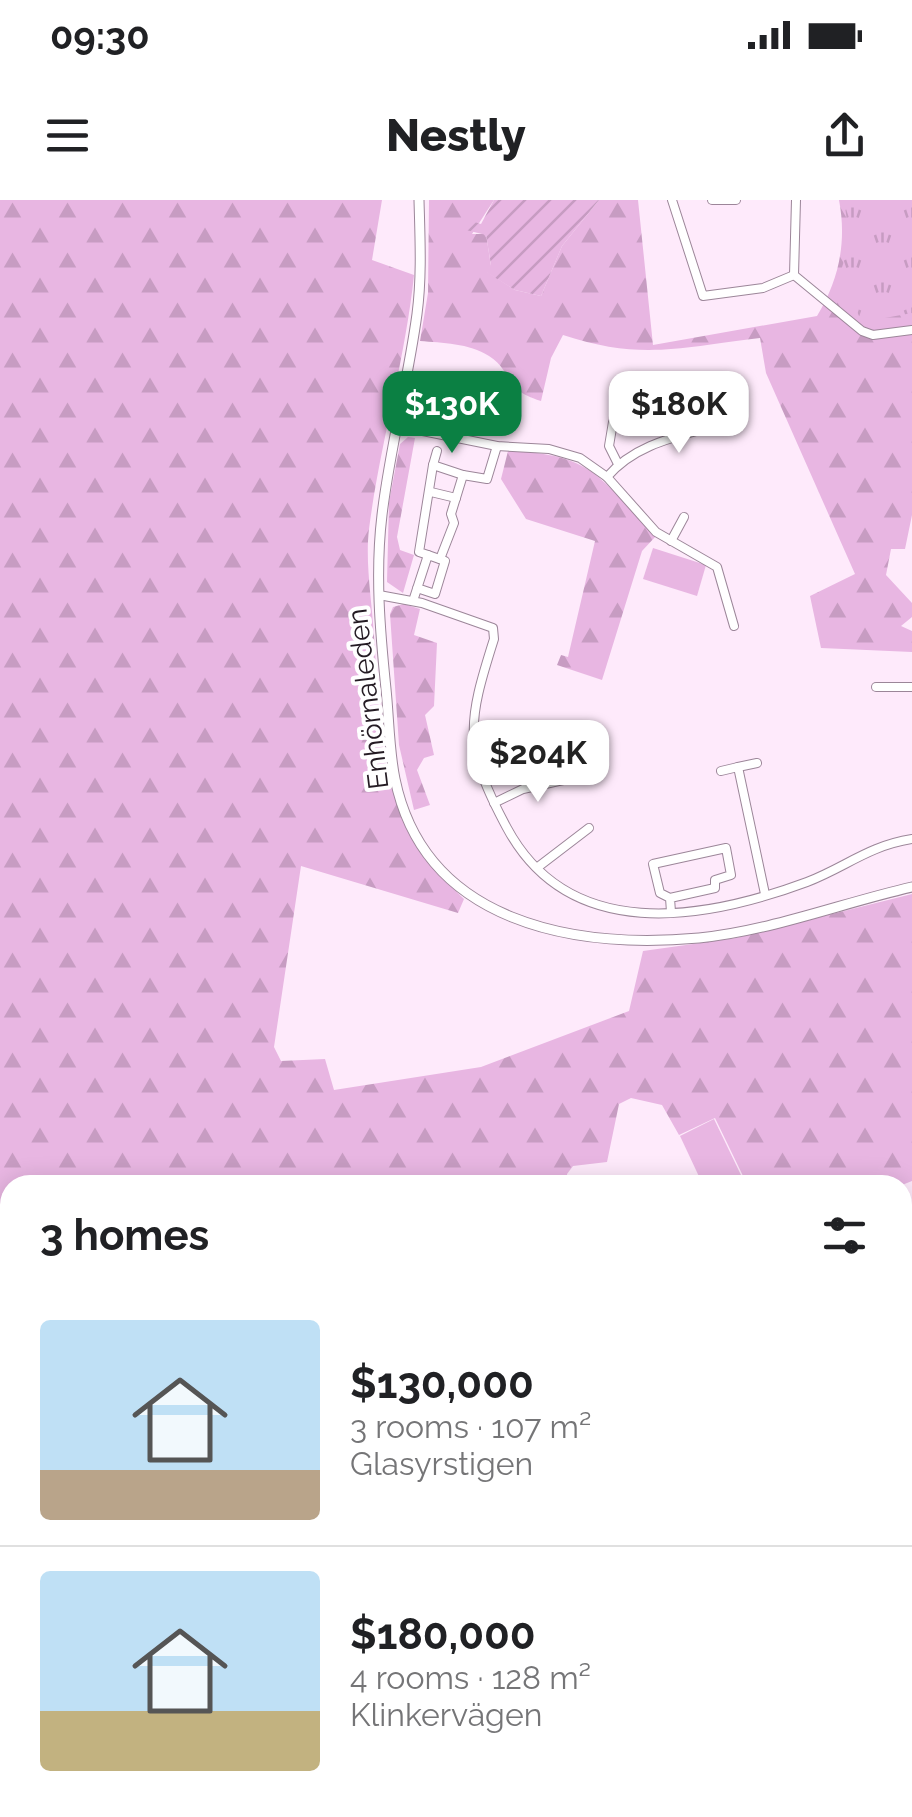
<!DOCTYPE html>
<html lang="en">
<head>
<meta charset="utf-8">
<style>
	body { margin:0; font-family:Raleway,sans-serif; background:#f6f6f6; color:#202124; height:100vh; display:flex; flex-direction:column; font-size:38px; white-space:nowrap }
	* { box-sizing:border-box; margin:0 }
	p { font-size:32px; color:#757577 }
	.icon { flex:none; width:55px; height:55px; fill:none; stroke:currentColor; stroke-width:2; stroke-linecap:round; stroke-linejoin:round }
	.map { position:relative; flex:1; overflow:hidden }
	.sheet { position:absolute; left:0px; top:975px; width:912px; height:642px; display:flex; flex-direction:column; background:#fff; border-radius:30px 30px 0 0; box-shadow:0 5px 25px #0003 }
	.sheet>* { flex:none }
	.price { position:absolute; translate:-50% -85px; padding:0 22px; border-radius:20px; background:#fff; color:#222; font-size:32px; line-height:65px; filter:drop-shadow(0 2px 5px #0008) }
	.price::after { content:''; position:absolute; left:50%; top:60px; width:30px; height:22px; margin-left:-15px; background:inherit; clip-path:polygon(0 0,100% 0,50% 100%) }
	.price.selected { background:#0b8043; color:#fff }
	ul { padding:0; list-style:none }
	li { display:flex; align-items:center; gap:30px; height:250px; padding:0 40px }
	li+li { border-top:2px solid #e0e0e0 }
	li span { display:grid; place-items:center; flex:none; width:280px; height:200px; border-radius:10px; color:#555 }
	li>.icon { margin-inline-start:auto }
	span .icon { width:120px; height:120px; fill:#fffc; stroke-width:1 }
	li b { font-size:42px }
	h2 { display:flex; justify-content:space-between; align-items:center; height:120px; padding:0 40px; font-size:42px }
	.status { display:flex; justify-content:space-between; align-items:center; height:70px; padding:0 50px; background:#fff; direction:ltr }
	.status svg { height:28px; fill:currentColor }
	header { display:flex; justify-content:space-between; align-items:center; height:130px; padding:0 40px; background:#fff; font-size:45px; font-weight:800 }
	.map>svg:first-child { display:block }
	.forest { fill:url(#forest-firs) }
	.park { fill:url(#park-tufts) }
	.garden { fill:url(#garden-furrows) }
	.pitch { fill:#e8b6e2 }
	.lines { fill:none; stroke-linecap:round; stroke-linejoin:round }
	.minor-casing { stroke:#9c8699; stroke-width:10 }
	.tertiary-casing { stroke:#9c8699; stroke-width:11 }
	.minor { stroke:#fff; stroke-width:8 }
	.tertiary { stroke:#fff; stroke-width:9 }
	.labels { text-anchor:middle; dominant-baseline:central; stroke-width:8; stroke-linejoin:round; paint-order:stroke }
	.street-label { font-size:28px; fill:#241b23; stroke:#fff }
</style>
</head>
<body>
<div class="status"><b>09:30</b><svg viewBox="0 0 49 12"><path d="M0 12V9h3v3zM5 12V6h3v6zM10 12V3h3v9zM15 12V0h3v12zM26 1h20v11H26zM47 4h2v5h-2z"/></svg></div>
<header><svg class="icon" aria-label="menu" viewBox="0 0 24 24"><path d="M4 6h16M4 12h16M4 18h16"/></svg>Nestly<svg class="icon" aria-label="share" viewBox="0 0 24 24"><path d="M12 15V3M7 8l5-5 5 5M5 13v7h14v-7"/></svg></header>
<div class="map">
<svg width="912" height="1617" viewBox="0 0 912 1617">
	<defs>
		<pattern id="forest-firs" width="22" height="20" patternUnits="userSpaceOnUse" patternTransform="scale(2.5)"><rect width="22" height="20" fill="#e8b6e2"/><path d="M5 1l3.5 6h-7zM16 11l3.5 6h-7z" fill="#c79cc2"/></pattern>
		<pattern id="park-tufts" width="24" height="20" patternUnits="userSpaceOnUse" patternTransform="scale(2.5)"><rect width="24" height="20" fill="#e8b6e2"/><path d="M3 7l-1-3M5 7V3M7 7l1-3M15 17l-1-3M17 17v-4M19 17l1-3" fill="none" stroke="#c79cc2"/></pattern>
		<pattern id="garden-furrows" width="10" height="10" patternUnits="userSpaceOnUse" patternTransform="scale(2.5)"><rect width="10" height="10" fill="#e8b6e2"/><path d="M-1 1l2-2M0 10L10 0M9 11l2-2" fill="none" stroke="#c79cc2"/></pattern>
	</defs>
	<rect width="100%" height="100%" fill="#feeafb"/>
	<!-- forest -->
	<g class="forest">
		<path d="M0 0H382L372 60 414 75C405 161 380 244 369 329 365 363 372 401 374 436 382 548 377 616 464 699L458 713 301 666 274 847 281 861 325 859 334 890 481 867 629 811 643 751 736 738 912 694V981L902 985H724L743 976 715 918 679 935 662 905 631 898 619 904 607 962 573 966 567 974 568 985H10L7 1497 0 1459Z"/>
		<path d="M429 0H494L472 34H486L491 66 487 72 515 90 541 96 562 46 599 0H638L653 145 817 116C839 80 847 42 839 0H912V315L905 349H891L886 375 912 403V417L901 426 912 431V452L821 448 810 396 855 374 766 173 760 138C682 147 641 161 563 135L551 158 541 201C500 188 515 173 489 156 469 143 442 143 420 141L428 93Z"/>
		<polygon points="408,237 415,238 397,337 400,350 414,355 403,393 387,382 389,302 400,244"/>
		<path d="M508 251C596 254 599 279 656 336L642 351 602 480 557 465 561 455 568 457 595 341 526 319 501 279Z"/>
		<polygon points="404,404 420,409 414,435 437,443 434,506 425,515 434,555 424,558 417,570 430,605 414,610 399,545 390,414 393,407"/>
	</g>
	<!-- park -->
	<polygon class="park" points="844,0 912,0 912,113 874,120 859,116 840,74 850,41"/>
	<!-- garden -->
	<polygon class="garden" points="494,0 599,0 562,46 541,96 515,90 486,72 491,65 486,35 466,30 471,21 481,24"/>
	<!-- pitch -->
	<g class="pitch">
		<polygon points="653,348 706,365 697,396 643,379"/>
		<polygon points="714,919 741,975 721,985 703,985 680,936"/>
	</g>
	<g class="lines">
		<defs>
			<g id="minor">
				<polyline points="672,0 703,96 763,88 794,75"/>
				<polyline points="712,0 736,0"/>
				<polyline points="796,0 794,75 862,131 873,135 912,130"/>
				<polyline points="613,222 609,246 618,264"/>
				<polyline points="398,226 497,246 549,249 580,258 607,277 656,332 717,367 734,426"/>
				<polyline points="437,251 433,265 463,275"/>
				<path d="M607 277C640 238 692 235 738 219"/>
				<polyline points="431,292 456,298"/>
				<polyline points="671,341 684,317"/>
				<polyline points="428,355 419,352 433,265"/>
				<polyline points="440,359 454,323 451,314 463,275 487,279 497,246"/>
				<path d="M379 395 422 403 493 428 494 439C467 524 463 546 507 628 569 743 702 721 807 682 846 667 868 646 912 639"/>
				<polyline points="413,401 428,355 445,361 435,394 417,388"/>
				<polyline points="876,487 912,487"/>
				<polyline points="757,563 738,567 765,694"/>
				<polyline points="721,571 738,567"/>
				<polyline points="494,603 523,589 572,578"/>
				<polyline points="538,667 589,628"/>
				<polyline points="670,698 660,693 653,664 726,648 731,675 715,680 715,688 670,698 671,712"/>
				<polyline points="902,1026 912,1022"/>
				<polyline points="902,1116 912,1112"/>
				<polyline points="902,1601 912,1596"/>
				<polyline points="902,1607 906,1617"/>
				<polyline points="82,1608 130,1617"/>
				<polyline points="582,1608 587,1617"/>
				<polyline points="361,1617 407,1610 446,1617"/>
				<polyline points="537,1617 551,1608"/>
				<polyline points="865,1617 887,1608"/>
			</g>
			<g id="tertiary">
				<path d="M419 0C420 38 422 76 417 114 408 181 390 247 382 315 375 373 380 431 386 489 389 518 389 550 395 579 425 724 575 749 699 738 770 731 842 703 912 687"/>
				<polyline points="902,1177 912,1177"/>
				<polyline points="44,1617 48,1608"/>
			</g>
		</defs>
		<!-- minor casing -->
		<use href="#minor" class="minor-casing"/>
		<!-- tertiary casing -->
		<use href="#tertiary" class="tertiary-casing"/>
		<!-- minor -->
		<use href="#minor" class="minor"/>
		<!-- tertiary -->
		<use href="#tertiary" class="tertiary"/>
	</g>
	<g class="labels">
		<!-- street labels -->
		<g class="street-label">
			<text transform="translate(368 499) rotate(-97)">Enhörnaleden</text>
		</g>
	</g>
</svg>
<b class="price selected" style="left:452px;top:256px">$130K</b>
<b class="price" style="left:679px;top:256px">$180K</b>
<b class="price" style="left:538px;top:605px">$204K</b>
<section class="sheet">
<h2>3 homes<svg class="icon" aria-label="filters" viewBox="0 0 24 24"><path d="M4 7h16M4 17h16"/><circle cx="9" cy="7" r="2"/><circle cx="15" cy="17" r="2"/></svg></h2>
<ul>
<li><span style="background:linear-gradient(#bfe0f5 75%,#b9a48a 0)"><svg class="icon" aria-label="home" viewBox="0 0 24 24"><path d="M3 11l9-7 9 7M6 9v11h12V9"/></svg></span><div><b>$130,000</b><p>3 rooms · 107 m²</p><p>Glasyrstigen</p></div></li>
<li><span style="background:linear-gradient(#bfe0f5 70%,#c2b280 0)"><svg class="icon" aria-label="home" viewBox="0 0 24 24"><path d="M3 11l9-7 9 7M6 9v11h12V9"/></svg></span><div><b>$180,000</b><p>4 rooms · 128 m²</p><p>Klinkervägen</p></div></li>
</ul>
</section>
</div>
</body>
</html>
